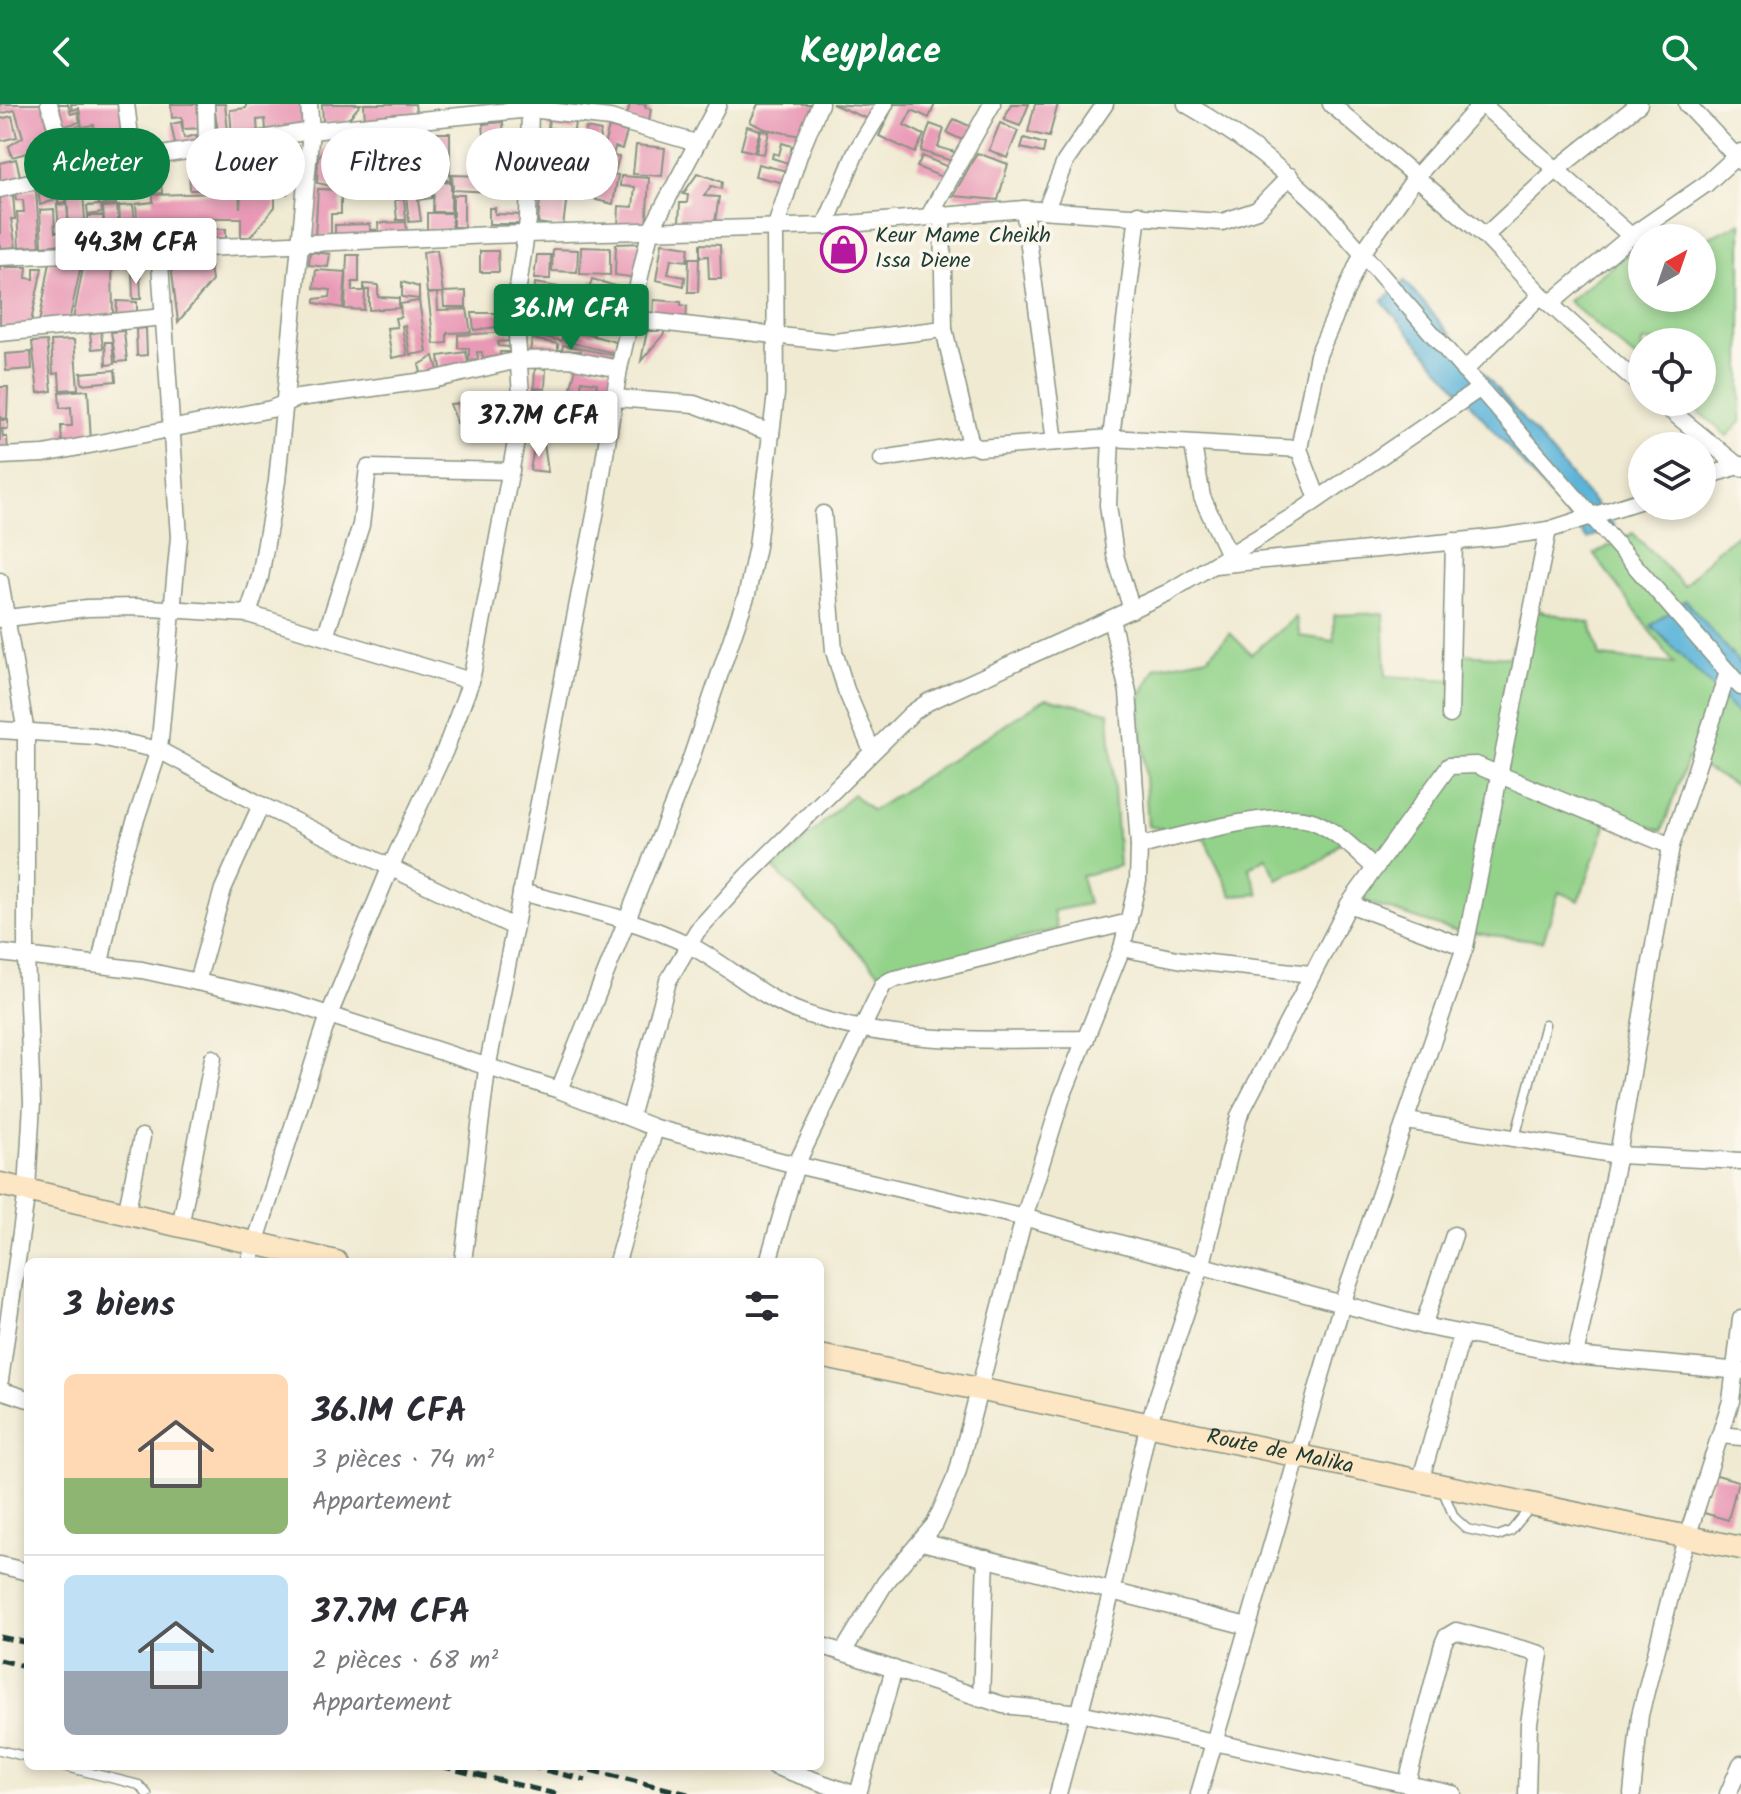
<!DOCTYPE html>
<html lang="fr">
<head>
<meta charset="utf-8">
<style>
	body { margin:0; font-family:Kalam,sans-serif; background:#f2f2f3; color:#2b2b33; height:100vh; display:flex; flex-direction:column; font-size:30px; white-space:nowrap }
	* { box-sizing:border-box; margin:0 }
	p { font-size:26px; color:#7c7c81 }
	.icon { flex:none; width:44px; height:44px; fill:none; stroke:currentColor; stroke-width:2; stroke-linecap:round; stroke-linejoin:round }
	.map { position:relative; flex:1; overflow:hidden }
	.panel { position:absolute; left:24px; top:1154px; width:800px; height:512px; display:flex; flex-direction:column; background:#fff; border-radius:12px; box-shadow:0 4px 12px #0003 }
	.panel>* { flex:none }
	.guide { position:absolute; left:24px; top:24px; width:800px; height:72px; display:flex; gap:16px }
	.needle { width:52px; rotate:40deg }
	.fabs { position:absolute; left:1628px; top:120px; display:grid; gap:16px }
	.fabs a { display:grid; place-items:center; width:88px; height:88px; border-radius:50%; background:#fff; box-shadow:0 4px 12px #0003; font-size:40px }
	.price { position:absolute; translate:-50% -68px; padding:0 18px; border-radius:8px; background:#fff; color:#222; font-size:26px; line-height:52px; filter:drop-shadow(0 2px 4px #0008) }
	.price::after { content:''; position:absolute; left:50%; top:48px; width:24px; height:18px; margin-left:-12px; background:inherit; clip-path:polygon(0 0,100% 0,50% 100%) }
	.price.selected { background:#0b8043; color:#fff }
	ul { padding:0; list-style:none }
	li { display:flex; align-items:center; gap:24px; height:200px; padding:0 40px }
	li+li { border-top:2px solid #e1e1e2 }
	li span { display:grid; place-items:center; flex:none; width:224px; height:160px; border-radius:12px; color:#555 }
	li>.icon { margin-inline-start:auto }
	span .icon { width:96px; height:96px; fill:#fffc; stroke-width:1 }
	li b { font-size:34px }
	h2 { display:flex; justify-content:space-between; align-items:center; height:96px; padding:0 40px; font-size:34px }
	.chip { padding:0 28px; border-radius:36px; background:#fff; box-shadow:0 4px 12px #0003; font-size:28px; line-height:72px }
	.chip.selected { background:#0b8043; color:#fff }
	header { display:flex; justify-content:space-between; align-items:center; height:104px; padding:0 40px; background:#0b8043; color:#fff; font-size:36px; font-weight:700 }
	.map>svg:first-child { display:block }
	.green { fill:#92d289; stroke:#58885e; stroke-width:2 }
	.water { fill:#5cb4d9; stroke:#3e7886; stroke-width:2 }
	.building { fill:#e998b5 }
	.lines { fill:none; stroke-linecap:round; stroke-linejoin:round }
	.lane-casing { stroke:#889483; stroke-width:11 }
	.street-casing { stroke:#889483; stroke-width:19 }
	.secondary-casing { stroke:#889483; stroke-width:25 }
	.lane { stroke:#fff; stroke-width:8 }
	.street { stroke:#fff; stroke-width:16 }
	.secondary { stroke:#fce6c4; stroke-width:22 }
	.rail { stroke:#1f3d34; stroke-width:5; stroke-dasharray:12 6; stroke-linecap:butt }
	.labels { text-anchor:middle; dominant-baseline:central; stroke-width:7; stroke-linejoin:round; paint-order:stroke }
	.poi-label { font-size:22px; fill:#1f3d34; stroke:#fbf7ec; text-anchor:start }
	.street-label { font-size:22px; fill:#1f3d34; stroke:#fbf7ec }
</style>
</head>
<body>
<header><svg class="icon" aria-label="back" viewBox="0 0 24 24"><path d="M15 5l-7 7 7 7"/></svg>Keyplace<svg class="icon" aria-label="search" viewBox="0 0 24 24"><circle cx="10" cy="10" r="6"/><path d="M15 15l6 6"/></svg></header>
<div class="map">
<svg width="1741" height="1690" viewBox="0 0 1741 1690">
	<rect width="100%" height="100%" fill="#fbf7ec"/>
	<filter id="ink" filterUnits="userSpaceOnUse"><feTurbulence type="fractalNoise" baseFrequency=".0125" numOctaves="2"/><feDisplacementMap in="SourceGraphic" scale="16" xChannelSelector="R" yChannelSelector="G"/><feConvolveMatrix kernelMatrix="1 2 1 2 8 2 1 2 1" color-interpolation-filters="sRGB"/></filter>
	<filter id="wash" filterUnits="userSpaceOnUse"><feTurbulence type="fractalNoise" baseFrequency=".006" numOctaves="4" result="noise"/><feDisplacementMap in="SourceGraphic" scale="32" xChannelSelector="R" yChannelSelector="G"/><feGaussianBlur stdDeviation="1.8" result="paint"/><feColorMatrix in="noise" values="0 0 0 0 0 0 0 0 0 0 0 0 0 0 0 0 0 1.4 0 .05"/><feComposite in="paint" operator="in"/></filter>
	<g filter="url(#wash)">
		<rect width="100%" height="100%" fill="#f0ead2"/>
		<!-- green -->
		<g class="green">
			<polygon points="1741,118 1741,318 1727,332 1687,298 1702,298 1702,238 1642,238 1642,260 1568,197 1642,138 1642,194 1702,194 1702,137"/>
			<polygon points="1741,428 1741,684 1687,655 1662,727 1611,708 1579,797 1559,788 1543,837 1454,827 1351,793 1376,752 1348,730 1323,756 1277,775 1266,753 1249,764 1259,790 1232,792 1204,734 1148,722 1140,593 1156,563 1208,553 1230,529 1251,550 1296,513 1300,532 1334,537 1334,511 1383,509 1386,572 1453,576 1462,550 1510,553 1524,503 1591,519 1600,553 1674,560 1594,450 1633,429 1684,482 1716,447"/>
			<polygon points="1046,594 1109,608 1119,762 1081,772 1088,800 1053,807 1057,825 883,872 774,765 853,690 872,707"/>
		</g>
		<!-- water -->
		<g class="water">
			<polygon points="1405,177 1614,422 1587,435 1382,197"/>
			<polygon points="1685,496 1741,561 1741,613 1651,521"/>
		</g>
		<g id="blocks">
			<!-- building -->
			<g class="building">
				<polygon points="0,0 47,0 59,40 12,53 9,42 23,33 15,6 0,10"/>
				<polygon points="55,0 68,0 71,10 78,8 80,18 61,23"/>
				<polygon points="71,0 122,0 131,51 101,57 94,21 82,23 79,4 72,6"/>
				<polygon points="171,0 203,0 205,24 183,25 182,13 172,14"/>
				<polygon points="214,0 225,0 229,36 219,37"/>
				<polygon points="246,0 307,0 309,22 266,26 265,15 257,16 258,32 232,34 230,6 246,4"/>
				<polygon points="322,0 361,0 345,19 323,19"/>
				<polygon points="364,0 415,0 417,16 365,18"/>
				<polygon points="630,0 646,0 645,3 651,5 648,23 626,15"/>
				<polygon points="758,0 819,0 806,33 765,25 750,18"/>
				<polygon points="832,0 864,2 880,0 873,17"/>
				<polygon points="894,0 935,0 929,14 912,6 904,21 924,31 915,49 879,32"/>
				<polygon points="1011,0 1029,0 1020,22 1004,16"/>
				<polygon points="1035,0 1058,0 1049,33 1028,28"/>
				<polygon points="12,12 17,33 0,37 0,15"/>
				<polygon points="549,12 575,16 574,27 548,24"/>
				<polygon points="954,15 976,25 969,39 947,29"/>
				<polygon points="181,18 184,34 196,31 198,40 176,45 171,20"/>
				<polygon points="503,18 505,52 486,53 483,20"/>
				<polygon points="1000,19 1018,27 1007,54 989,46"/>
				<polygon points="930,20 944,25 938,43 961,50 958,59 921,47"/>
				<polygon points="81,21 88,46 95,45 98,57 75,63 65,26"/>
				<polygon points="747,22 760,26 754,48 741,45"/>
				<polygon points="609,23 627,28 622,45 615,43 613,52 619,53 615,68 598,63"/>
				<polygon points="586,24 601,27 597,49 582,47"/>
				<polygon points="761,26 769,28 764,50 756,49"/>
				<polygon points="431,29 450,29 450,76 434,75"/>
				<polygon points="361,34 374,34 379,70 366,71"/>
				<polygon points="1024,34 1045,40 1043,49 1021,44"/>
				<polygon points="358,36 360,89 342,89 342,84 317,79 318,53 331,38"/>
				<polygon points="511,38 529,38 529,68 502,68 502,54 510,54"/>
				<polygon points="782,39 792,42 788,59 772,54 773,49 779,51"/>
				<polygon points="636,41 665,44 662,72 633,70"/>
				<polygon points="298,42 298,76 287,90 239,90 240,104 241,91 275,91 275,103 250,133 241,133 241,114 211,114 211,125 226,125 226,134 139,137 137,116 145,116 146,127 148,123 155,123 149,120 148,114 137,115 136,100 153,98 153,91 218,89 218,85 208,83 207,53 216,53 218,76 218,47"/>
				<polygon points="50,45 52,54 32,60 29,50"/>
				<polygon points="977,49 1008,60 998,96 953,92"/>
				<polygon points="922,52 953,65 949,76 917,63"/>
				<polygon points="543,54 559,56 558,64 570,66 563,123 538,119 541,82 563,84 541,80"/>
				<polygon points="16,55 21,76 0,81 0,59"/>
				<polygon points="189,56 202,56 202,86 190,86"/>
				<polygon points="576,56 592,60 587,84 572,80"/>
				<polygon points="758,60 787,67 784,79 755,72"/>
				<polygon points="160,64 162,89 153,90 150,65"/>
				<polygon points="148,66 149,78 121,81 120,69"/>
				<polygon points="482,68 491,69 491,88 453,86 452,71 482,72"/>
				<polygon points="601,68 618,71 613,100 596,96"/>
				<polygon points="698,69 722,78 721,85 711,82 704,92 719,93 715,118 679,119 680,99 687,99 688,91 683,90"/>
				<polygon points="113,71 116,100 101,101 102,109 88,111 87,102 99,101 91,73"/>
				<polygon points="621,72 649,74 646,125 618,123 619,102 633,103 635,83 620,82"/>
				<polygon points="82,78 87,140 70,140 66,79"/>
				<polygon points="432,78 432,94 418,96 421,117 409,118 405,81"/>
				<polygon points="434,78 451,78 451,108 433,108"/>
				<polygon points="63,80 66,98 58,99 58,95 40,101 38,83"/>
				<polygon points="318,85 341,86 341,110 331,110 331,132 315,133"/>
				<polygon points="36,86 40,142 19,143 17,108 24,108 23,96 16,96 15,87"/>
				<polygon points="13,91 15,115 11,115 16,143 0,144 0,92"/>
				<rect x="453" y="91" width="11" height="32"/>
				<polygon points="404,95 406,116 397,116 395,96"/>
				<polygon points="67,100 69,126 59,126 57,101"/>
				<polygon points="133,101 135,119 130,120 133,139 122,140 119,102"/>
				<polygon points="117,102 120,140 106,141 103,103"/>
				<polygon points="489,104 495,104 495,110 525,111 524,120 489,120"/>
				<polygon points="54,105 55,128 65,128 66,140 42,142 40,106"/>
				<polygon points="427,109 452,109 452,125 427,126"/>
				<polygon points="88,112 103,112 103,140 89,140"/>
				<polygon points="406,118 407,130 379,131 378,119"/>
				<polygon points="370,120 370,126 376,126 376,133 335,133 335,121"/>
				<polygon points="643,139 637,174 615,171 616,140"/>
				<polygon points="662,139 689,143 687,157 671,155 668,170 685,173 684,182 656,176"/>
				<polygon points="700,140 720,141 721,175 709,175 708,152 700,153"/>
				<polygon points="581,143 610,144 610,171 580,170"/>
				<polygon points="553,145 578,146 577,168 552,167"/>
				<polygon points="437,146 443,189 427,189 423,148"/>
				<polygon points="480,147 498,147 499,168 480,168"/>
				<polygon points="310,148 330,150 328,163 309,161"/>
				<polygon points="347,151 359,151 359,178 352,178 352,187 365,187 364,206 345,205"/>
				<polygon points="537,151 551,151 550,175 534,175"/>
				<polygon points="689,154 699,154 698,188 688,188"/>
				<polygon points="209,155 212,177 178,218 171,160"/>
				<polygon points="82,157 70,213 39,219 50,158"/>
				<polygon points="84,159 112,159 113,211 73,215"/>
				<polygon points="0,163 27,163 26,174 34,175 34,164 42,164 30,223 0,223"/>
				<polygon points="316,166 346,168 343,204 315,199 315,195 330,193 331,186 314,184"/>
				<polygon points="132,168 140,168 141,195 133,195"/>
				<polygon points="592,175 632,187 628,211 605,206 608,198 601,196 599,202 577,196 581,183 589,185"/>
				<polygon points="402,178 419,183 419,195 402,193"/>
				<polygon points="535,179 565,184 563,202 534,197"/>
				<polygon points="364,180 378,181 378,193 399,194 399,204 369,206 369,186 364,186"/>
				<polygon points="466,187 466,203 444,203 443,188"/>
				<polygon points="437,189 438,206 467,205 471,228 447,229 447,239 434,240 428,190"/>
				<polygon points="654,196 681,198 681,201 687,202 686,218 653,216"/>
				<polygon points="117,197 137,198 137,213 116,213"/>
				<polygon points="419,197 427,248 410,251 405,221 402,222 407,251 392,254 387,224 397,223 395,214 401,213 400,200"/>
				<polygon points="574,199 601,207 594,230 567,223"/>
				<polygon points="472,209 510,209 510,221 474,226"/>
				<polygon points="544,215 566,221 561,237 537,231"/>
				<polygon points="146,224 147,251 137,252 136,225"/>
				<polygon points="568,225 616,238 614,249 564,237"/>
				<polygon points="124,227 127,257 116,258 111,228"/>
				<polygon points="647,227 664,227 664,230 641,257"/>
				<polygon points="101,228 103,244 92,245 90,229"/>
				<polygon points="510,228 510,237 498,238 498,242 509,243 510,248 500,248 500,252 483,254 482,248 477,248 478,255 469,256 469,244 458,244 458,231"/>
				<polygon points="532,235 558,240 558,246 562,246 563,241 613,251 611,260 579,256 581,247 530,248"/>
				<polygon points="74,236 78,285 60,286 59,269 53,270 51,237"/>
				<polygon points="47,237 52,287 38,289 32,238"/>
				<polygon points="105,238 112,238 114,260 106,261"/>
				<polygon points="31,248 32,265 6,267 5,250"/>
				<polygon points="466,248 469,265 442,270 439,252"/>
				<polygon points="434,252 440,273 423,276 419,261"/>
				<polygon points="577,259 612,266 606,299 582,291 595,290 597,279 582,277 579,290 570,288"/>
				<polygon points="535,264 546,265 545,285 534,284"/>
				<polygon points="115,266 116,277 82,280 81,269"/>
				<polygon points="0,283 8,283 7,315 0,314"/>
				<polygon points="88,286 91,338 62,342 61,322 72,322 71,303 60,304 59,288"/>
				<polygon points="534,287 565,291 564,319 548,318 542,336 532,337"/>
				<polygon points="569,291 581,292 578,311 567,310"/>
				<polygon points="462,299 470,317 457,319 450,300"/>
				<polygon points="0,316 8,316 8,325 2,325 3,333 7,333 8,348 0,348"/>
				<polygon points="535,339 544,339 548,368 530,366"/>
				<polygon points="1713,1370 1738,1377 1728,1416 1704,1409"/>
			</g>
		</g>
	</g>
	<g filter="url(#ink)">
		<use href="#blocks" fill-opacity="0" stroke="#889483" stroke-width="2"/>
		<g class="lines">
			<defs>
				<g id="lane">
					<polyline points="1515,1034 1545,920"/>
					<polyline points="1443,1387 1454,1413 1467,1425 1498,1432 1511,1427 1530,1404"/>
					<polyline points="0,1646 28,1653"/>
					<polyline points="63,1662 139,1681 147,1690"/>
				</g>
				<g id="street">
					<polyline points="49,0 59,33"/>
					<polyline points="126,0 133,55"/>
					<polyline points="206,0 207,44"/>
					<path d="M1186 0C1238 29 1284 66 1326 108L1741 583"/>
					<polyline points="1331,0 1485,132 1550,200 1642,283"/>
					<polyline points="1482,0 1631,132"/>
					<polyline points="1687,0 1741,58"/>
					<polyline points="0,85 105,60 311,27 530,5 610,14 696,39"/>
					<polyline points="1024,105 1055,338"/>
					<polyline points="1046,105 1065,58 1105,0"/>
					<polyline points="942,110 944,225 971,341"/>
					<polyline points="929,112 992,0"/>
					<polyline points="825,122 856,48 885,0"/>
					<polyline points="1485,132 1556,66 1639,0"/>
					<polyline points="0,153 491,131 825,122 1024,105 1222,118 1257,106 1290,72"/>
					<polyline points="1550,200 1631,132 1706,80 1741,48"/>
					<polyline points="632,215 834,238 944,225"/>
					<polyline points="0,229 164,213"/>
					<polyline points="1464,267 1541,191"/>
					<polyline points="615,294 694,300 771,329"/>
					<polyline points="1660,298 1741,364"/>
					<polyline points="1193,341 1202,393 1229,451"/>
					<polyline points="0,352 44,350 271,305 298,294 432,276 518,256 569,255 619,265"/>
					<polyline points="882,355 971,341 979,344 1111,334 1299,345"/>
					<polyline points="1702,374 1741,361"/>
					<polyline points="1318,395 1299,345 1318,251 1363,148 1415,74 1481,0"/>
					<polyline points="823,410 834,547 846,586 872,647"/>
					<polyline points="1215,461 1500,433 1548,426 1642,396"/>
					<polyline points="0,477 26,629 26,852 32,999 27,1086 0,1276"/>
					<polyline points="1132,506 1115,451 1108,401 1111,334 1138,110"/>
					<polyline points="248,510 260,473 277,377 311,27 309,0"/>
					<polyline points="0,515 87,504 134,503 248,510 471,577"/>
					<polyline points="325,533 361,421 368,364 511,367"/>
					<polyline points="1450,611 1454,437"/>
					<polyline points="0,626 95,632 159,646 261,701 514,823"/>
					<path d="M1139 742C1180 733 1280 703 1315 718 1338 728 1356 747 1374 763"/>
					<path d="M521 788C577 803 636 815 689 841 729 861 760 894 803 909 894 941 992 936 1086 935"/>
					<polyline points="1349,800 1465,843"/>
					<polyline points="1122,844 1182,856 1311,870"/>
					<polyline points="0,849 142,866 289,898 559,986 655,1024 796,1061 1034,1116 1423,1222 1575,1252 1741,1267"/>
					<polyline points="100,860 119,766 159,646 179,433 159,145"/>
					<polyline points="197,878 223,785 261,701"/>
					<polyline points="559,986 688,663 747,490 757,442 776,290 775,125 799,51 820,0"/>
					<polyline points="630,1013 668,877 697,827 747,772 912,609 928,598 1167,489 1295,411 1479,285"/>
					<polyline points="1407,1017 1618,1051 1741,1057"/>
					<polyline points="126,1110 142,1033"/>
					<polyline points="180,1123 213,954"/>
					<polyline points="249,1158 329,911 391,762 445,646 471,577 522,306 515,203 528,116 530,0"/>
					<polyline points="463,1158 487,965 596,406 619,265 650,128 718,0"/>
					<polyline points="617,1158 655,1024"/>
					<polyline points="768,1158 796,1061 883,881 891,876 1129,818"/>
					<polyline points="1423,1222 1454,1131"/>
					<polyline points="1575,1252 1618,1051 1671,742 1728,568"/>
					<polyline points="0,1286 28,1295"/>
					<polyline points="1720,1331 1741,1333"/>
					<polyline points="1420,1378 1462,1231"/>
					<polyline points="922,1438 1247,1522"/>
					<polyline points="0,1461 28,1468"/>
					<polyline points="820,1541 1003,1601 1080,1609 1453,1690"/>
					<polyline points="843,1548 885,1479 935,1420 957,1370 1024,1114 1062,993 1122,844 1138,777 1139,742 1128,588 1111,515"/>
					<polyline points="981,1595 986,1454"/>
					<polyline points="774,1662 853,1690"/>
					<polyline points="1407,1679 1443,1540 1446,1533 1456,1527 1540,1550 1529,1619 1527,1690"/>
					<polyline points="858,1690 894,1565"/>
					<polyline points="1058,1690 1112,1486 1149,1318 1202,1160 1239,1012 1349,800 1449,662 1476,661 1671,742"/>
					<polyline points="1199,1690 1342,1200 1465,843 1548,426"/>
					<polyline points="1632,1690 1640,1611 1679,1458 1731,1297 1741,1215"/>
					<polyline points="1728,1690 1741,1660"/>
				</g>
				<g id="secondary">
					<polyline points="0,1080 336,1158"/>
					<path id="s1" d="M820 1252 1741 1444"/>
				</g>
			</defs>
			<!-- lane casing -->
			<use href="#lane" class="lane-casing"/>
			<!-- street casing -->
			<use href="#street" class="street-casing"/>
			<!-- secondary casing -->
			<use href="#secondary" class="secondary-casing"/>
			<!-- lane -->
			<use href="#lane" class="lane"/>
			<!-- street -->
			<use href="#street" class="street"/>
			<!-- secondary -->
			<use href="#secondary" class="secondary"/>
			<!-- rail -->
			<g class="rail">
				<polyline points="0,1533 28,1539"/>
				<polyline points="0,1556 28,1563"/>
				<polyline points="440,1662 556,1690"/>
				<polyline points="528,1662 586,1676"/>
				<polyline points="573,1662 688,1690"/>
			</g>
		</g>
	</g>
	<!-- icons -->
	<defs>
		<symbol id="shop-ring" viewBox="-11 -11 22 22"><circle r="9.5" fill="#fbf7ec" stroke="#b5179e" stroke-width="1.5"/><path d="M-5-2.5h2.3a2.7 3.5 0 0 1 5.4 0H5L5.5 6h-11ZM-1.5-2.5h3a1.5 2.3 0 0 0-3 0Z" fill="#b5179e"/></symbol>
	</defs>
	<g fill-rule="evenodd">
		<use href="#shop-ring" x="818" y="120" width="51" height="51"/>
	</g>
	<g class="labels">
		<!-- poi labels -->
		<g class="poi-label">
			<text x="875" y="132">Keur Mame Cheikh<tspan x="875" dy="25">Issa Diene</tspan></text>
		</g>
		<!-- street labels -->
		<g class="street-label">
			<text stroke="none"><textPath href="#s1" startOffset="470">Route de Malika</textPath></text>
		</g>
	</g>
</svg>
<div class="fabs">
<a><svg class="needle" viewBox="-14 -14 28 28"><path d="M0-13l5 13h-10z" fill="#e53935"/><path d="M0 13l5-13h-10z" fill="#7c7c81"/></svg></a>
<a><svg class="icon" aria-label="locate" viewBox="0 0 24 24"><circle cx="12" cy="12" r="6"/><path d="M12 2v4M12 18v4M2 12h4M18 12h4"/></svg></a>
<a><svg class="icon" aria-label="layers" viewBox="0 0 24 24"><path d="M12 4l9 5-9 5-9-5zM3 14l9 5 9-5"/></svg></a>
</div>
<b class="price" style="left:136px;top:182px">44.3M CFA</b>
<b class="price selected" style="left:571px;top:248px">36.1M CFA</b>
<b class="price" style="left:539px;top:355px">37.7M CFA</b>
<div class="guide">
<a class="chip selected">Acheter</a>
<a class="chip">Louer</a>
<a class="chip">Filtres</a>
<a class="chip">Nouveau</a>
</div>
<section class="panel">
<h2>3 biens<svg class="icon" aria-label="filters" viewBox="0 0 24 24"><path d="M4 7h16M4 17h16"/><circle cx="9" cy="7" r="2"/><circle cx="15" cy="17" r="2"/></svg></h2>
<ul>
<li><span style="background:linear-gradient(#ffd9b3 65%,#8fb573 0)"><svg class="icon" aria-label="home" viewBox="0 0 24 24"><path d="M3 11l9-7 9 7M6 9v11h12V9"/></svg></span><div><b>36.1M CFA</b><p>3 pièces · 74 m²</p><p>Appartement</p></div></li>
<li><span style="background:linear-gradient(#bfe0f5 60%,#9aa5b1 0)"><svg class="icon" aria-label="home" viewBox="0 0 24 24"><path d="M3 11l9-7 9 7M6 9v11h12V9"/></svg></span><div><b>37.7M CFA</b><p>2 pièces · 68 m²</p><p>Appartement</p></div></li>
</ul>
</section>
</div>
</body>
</html>
